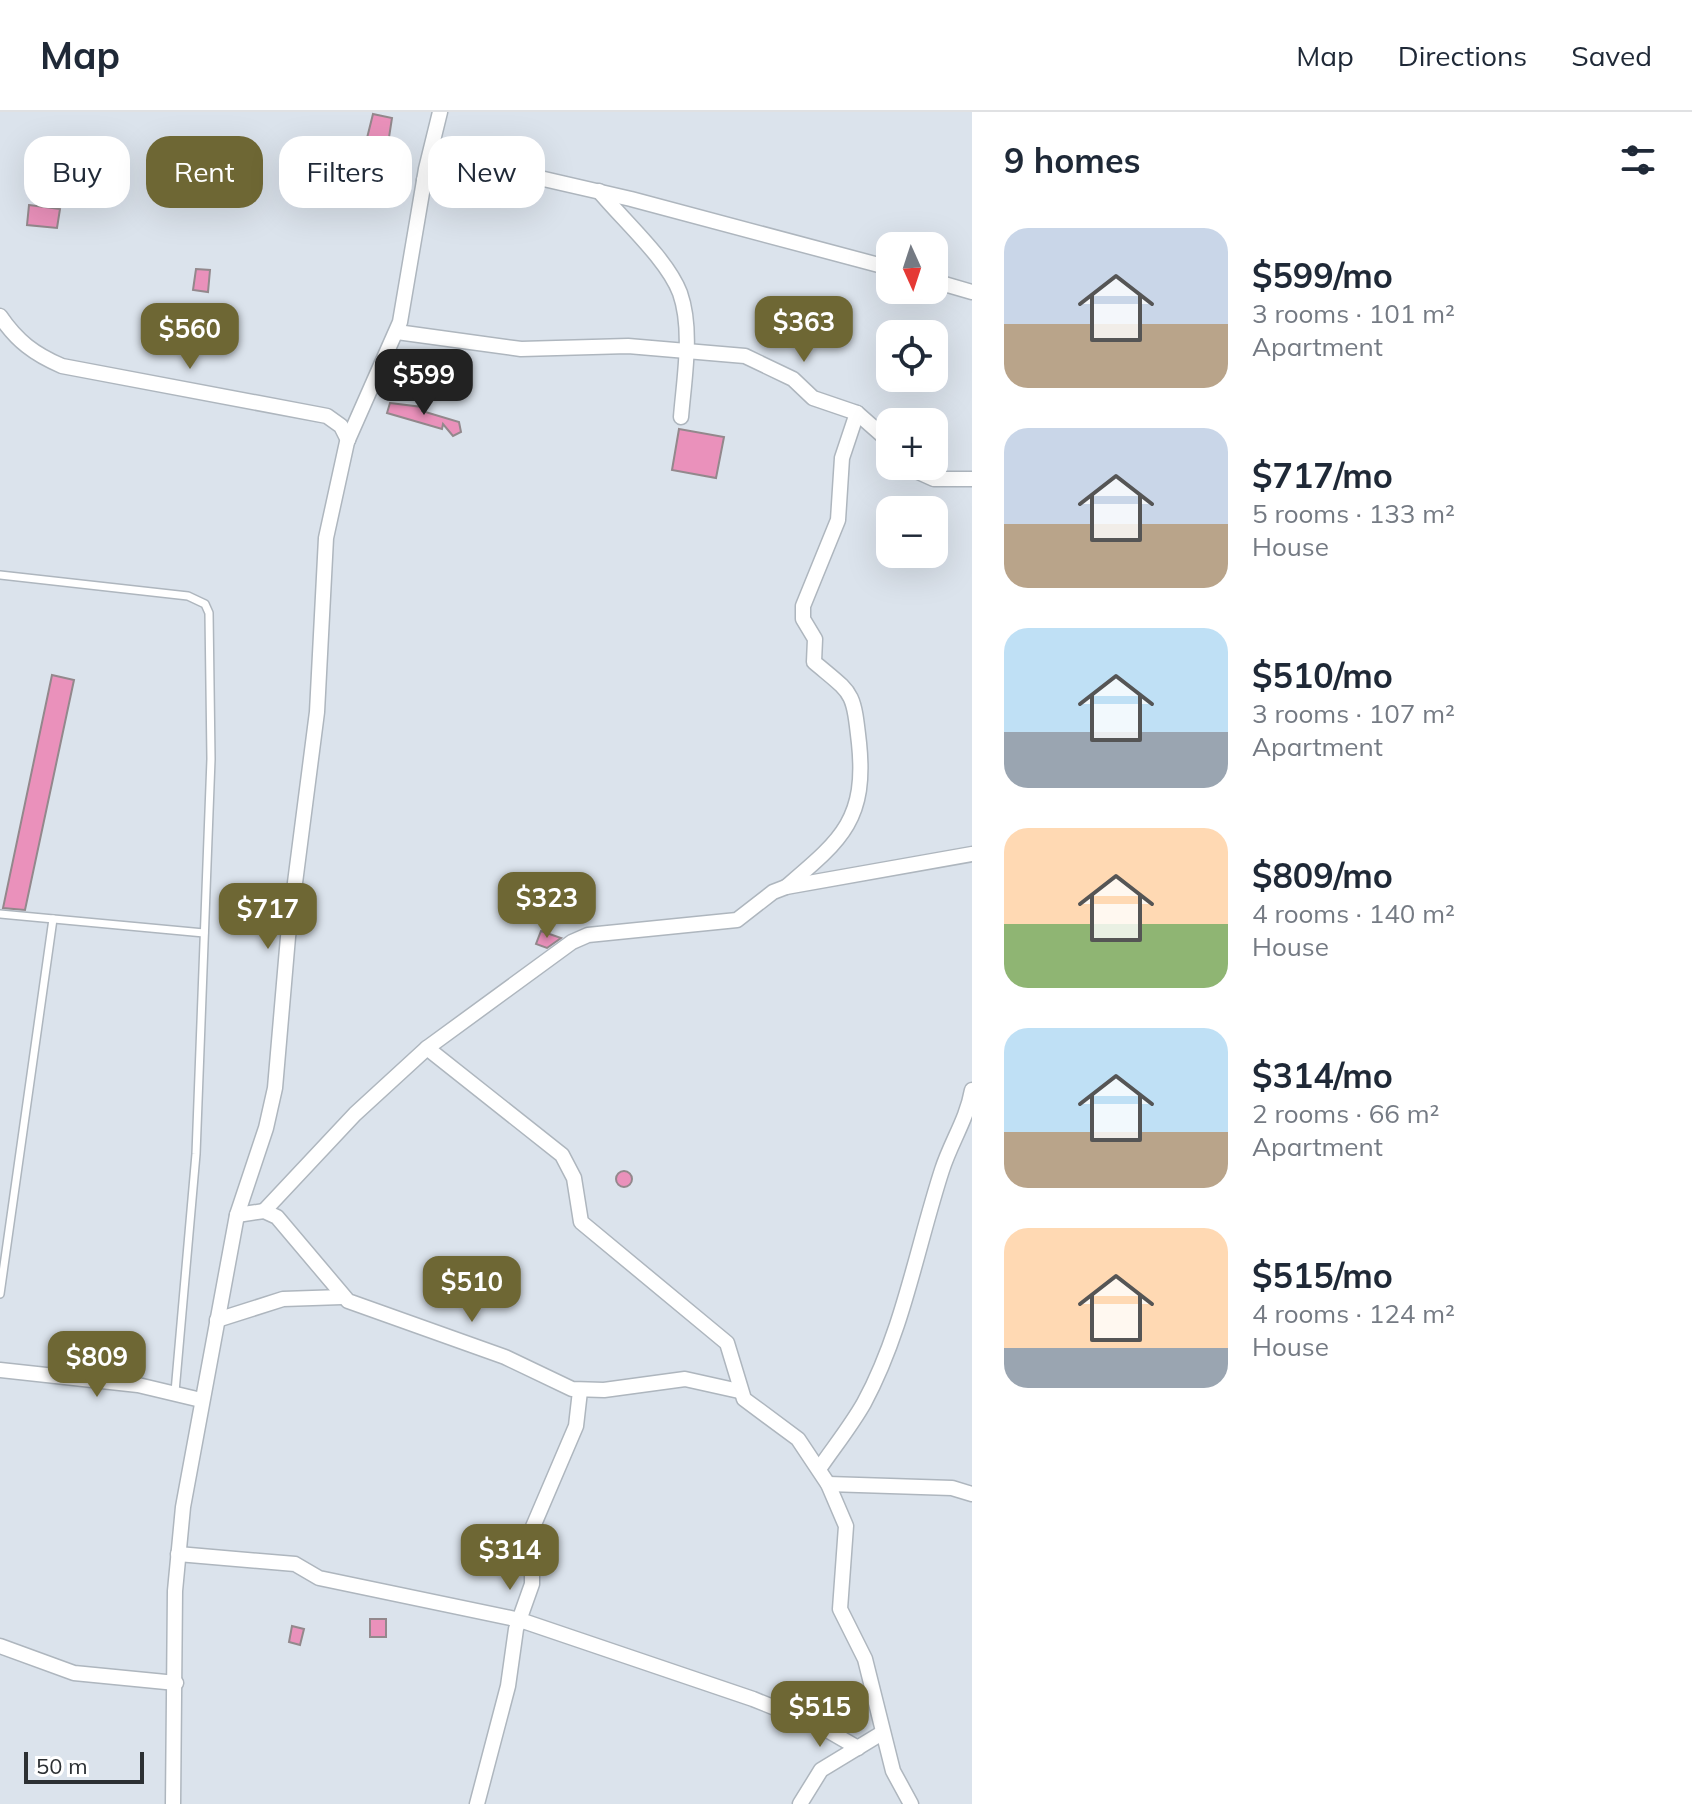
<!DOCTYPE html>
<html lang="en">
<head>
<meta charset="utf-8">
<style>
	body { margin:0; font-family:Mulish,sans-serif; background:#f6f6f7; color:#1f2937; height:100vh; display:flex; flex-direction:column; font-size:30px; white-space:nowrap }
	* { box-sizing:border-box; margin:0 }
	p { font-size:26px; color:#747a83 }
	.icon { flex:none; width:44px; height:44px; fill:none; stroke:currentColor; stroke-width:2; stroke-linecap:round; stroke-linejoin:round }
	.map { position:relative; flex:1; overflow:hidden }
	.side { display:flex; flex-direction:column; background:#fff; width:720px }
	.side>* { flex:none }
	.hud { position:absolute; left:24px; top:24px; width:760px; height:72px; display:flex; gap:16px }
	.needle { width:52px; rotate:177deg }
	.tools { position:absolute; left:876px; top:120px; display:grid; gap:16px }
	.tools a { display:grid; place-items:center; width:72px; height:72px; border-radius:16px; background:#fff; box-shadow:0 8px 32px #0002; font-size:40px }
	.scale { position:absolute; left:24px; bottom:20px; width:120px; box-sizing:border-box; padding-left:8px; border:4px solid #2c3033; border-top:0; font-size:22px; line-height:28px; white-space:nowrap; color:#2c3033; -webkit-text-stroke:6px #fff; paint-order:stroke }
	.price { position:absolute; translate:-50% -68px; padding:0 18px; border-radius:16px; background:#6e6734; color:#fff; font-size:26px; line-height:52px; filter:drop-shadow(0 2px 4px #0008) }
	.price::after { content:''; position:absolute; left:50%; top:48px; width:24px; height:18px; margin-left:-12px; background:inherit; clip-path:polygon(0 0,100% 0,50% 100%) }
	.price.active { background:#222; color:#fff }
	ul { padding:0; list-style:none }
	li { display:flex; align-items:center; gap:24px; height:200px; padding:0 32px }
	li span { display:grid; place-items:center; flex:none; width:224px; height:160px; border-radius:24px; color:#555 }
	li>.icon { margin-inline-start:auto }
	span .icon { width:96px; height:96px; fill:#fffc; stroke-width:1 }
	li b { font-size:34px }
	h2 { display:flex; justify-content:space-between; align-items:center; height:96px; padding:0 32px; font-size:34px }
	.chip { padding:0 28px; border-radius:24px; background:#fff; box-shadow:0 8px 32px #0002; font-size:28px; line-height:72px }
	.chip.active { background:#6e6734; color:#fff }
	header { display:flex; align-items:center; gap:48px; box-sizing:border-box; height:112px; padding:0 40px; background:#fff; border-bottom:2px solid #e0e1e3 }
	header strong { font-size:38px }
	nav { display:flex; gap:44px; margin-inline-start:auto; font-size:28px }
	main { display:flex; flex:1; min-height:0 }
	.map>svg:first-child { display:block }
	.building { fill:#ea91bb; stroke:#93888c; stroke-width:2 }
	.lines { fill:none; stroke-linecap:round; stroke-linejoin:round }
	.service-casing { stroke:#aeb6be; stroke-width:10 }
	.minor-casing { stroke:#aeb6be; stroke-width:17 }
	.service { stroke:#fff; stroke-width:7 }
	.minor { stroke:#fff; stroke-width:14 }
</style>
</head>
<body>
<header>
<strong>Map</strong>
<nav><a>Map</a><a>Directions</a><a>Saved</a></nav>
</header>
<main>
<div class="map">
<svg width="972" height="1692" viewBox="0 0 972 1692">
	<rect width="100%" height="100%" fill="#dbe3ec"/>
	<!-- building -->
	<g class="building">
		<polygon points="373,2 392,6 388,32 367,26"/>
		<polygon points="29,93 60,97 57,116 27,113"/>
		<polygon points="196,157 210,158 208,180 193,178"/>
		<polygon points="390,291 422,295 422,299 459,310 461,320 453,324 443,312 442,317 387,301"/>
		<polygon points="679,317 724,325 716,366 672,358"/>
		<polygon points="52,563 74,568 25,798 3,796"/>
		<polygon points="541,819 561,826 547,836 536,832"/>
		<circle cx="624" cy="1067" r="8"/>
		<rect x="370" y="1507" width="16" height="18"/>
		<polygon points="292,1514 304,1517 300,1533 289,1530"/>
	</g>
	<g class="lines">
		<defs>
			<g id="service">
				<polyline points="0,463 188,484 205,492 209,501 211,647 196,1042 175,1280"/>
				<polyline points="0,802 204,821"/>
				<polyline points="0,1182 53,807"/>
			</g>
			<g id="minor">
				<polyline points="424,68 451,52 470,50 631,87 890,156"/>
				<path d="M599 79C623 108 667 147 680 181 693 218 684 267 681 305"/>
				<polyline points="934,169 972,180"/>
				<path d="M0 204C17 229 34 242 62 254L327 304 341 314 348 328"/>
				<polyline points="397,220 521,237 628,234 745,244 793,267 813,286 857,301 890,330"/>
				<polyline points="905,354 934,367 972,367"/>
				<path d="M786 775C841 728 867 708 859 631 853 577 853 583 814 550L815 527 803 507V494L838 408 842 346 857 301"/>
				<polyline points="427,936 562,1043 574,1066 581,1110 727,1231 744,1287 798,1327 828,1372 846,1414 840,1497 865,1547 893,1659 911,1692"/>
				<polyline points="264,1099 355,1002 427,936 572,830 588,823 737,808 773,780 786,775 972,742"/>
				<polyline points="237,1103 264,1099 277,1105 348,1189 505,1245 572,1277 604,1278 685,1267 739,1279"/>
				<polyline points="217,1208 283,1187 342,1185"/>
				<polyline points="0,1258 138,1273 201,1288"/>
				<path d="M819 1357C834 1335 851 1314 864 1291 903 1219 917 1135 942 1058 951 1030 967 1007 972 978"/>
				<polyline points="828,1372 952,1376 972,1382"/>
				<polyline points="178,1442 295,1452 319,1466 520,1508 753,1587 820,1614 858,1636"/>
				<polyline points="0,1534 74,1561 176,1571"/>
				<polyline points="173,1692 175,1479 183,1395 237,1103 266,1016 275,976 288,825 317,600 326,426 347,330 400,210 426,57 440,0"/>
				<polyline points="477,1692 508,1574 516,1517 532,1472 532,1417 576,1314 580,1279"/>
				<polyline points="800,1692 821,1658 882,1621"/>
			</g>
		</defs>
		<!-- service casing -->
		<use href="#service" class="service-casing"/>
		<!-- minor casing -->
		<use href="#minor" class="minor-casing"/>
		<!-- service -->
		<use href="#service" class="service"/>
		<!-- minor -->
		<use href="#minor" class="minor"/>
	</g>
</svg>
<div class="tools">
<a><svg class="needle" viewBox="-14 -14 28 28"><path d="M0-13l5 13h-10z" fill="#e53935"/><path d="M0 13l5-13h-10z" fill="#747a83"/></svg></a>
<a><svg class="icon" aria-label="locate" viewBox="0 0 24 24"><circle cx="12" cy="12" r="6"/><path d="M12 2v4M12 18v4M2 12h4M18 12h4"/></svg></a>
<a>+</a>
<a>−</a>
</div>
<div class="scale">50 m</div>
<b class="price" style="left:804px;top:252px">$363</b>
<b class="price" style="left:190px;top:259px">$560</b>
<b class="price active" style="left:424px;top:305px">$599</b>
<b class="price" style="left:547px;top:828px">$323</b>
<b class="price" style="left:268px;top:839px">$717</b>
<b class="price" style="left:472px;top:1212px">$510</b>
<b class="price" style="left:97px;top:1287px">$809</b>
<b class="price" style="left:510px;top:1480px">$314</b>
<b class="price" style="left:820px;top:1637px">$515</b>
<div class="hud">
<a class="chip">Buy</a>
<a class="chip active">Rent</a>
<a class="chip">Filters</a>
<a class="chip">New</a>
</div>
</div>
<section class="side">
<h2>9 homes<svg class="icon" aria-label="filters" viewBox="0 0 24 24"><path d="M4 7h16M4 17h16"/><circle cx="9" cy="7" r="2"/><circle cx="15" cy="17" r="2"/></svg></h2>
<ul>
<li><span style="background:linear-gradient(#c9d6e8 60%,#b9a48a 0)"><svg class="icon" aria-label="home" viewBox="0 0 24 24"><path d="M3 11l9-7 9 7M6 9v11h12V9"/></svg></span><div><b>$599/mo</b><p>3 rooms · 101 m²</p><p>Apartment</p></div></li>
<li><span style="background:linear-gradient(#c9d6e8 60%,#b9a48a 0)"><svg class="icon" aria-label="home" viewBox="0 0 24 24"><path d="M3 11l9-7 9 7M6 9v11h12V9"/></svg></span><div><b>$717/mo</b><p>5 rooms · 133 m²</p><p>House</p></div></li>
<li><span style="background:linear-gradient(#bfe0f5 65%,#9aa5b1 0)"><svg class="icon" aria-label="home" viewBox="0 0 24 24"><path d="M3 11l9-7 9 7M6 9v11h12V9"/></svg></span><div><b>$510/mo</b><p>3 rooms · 107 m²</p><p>Apartment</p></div></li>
<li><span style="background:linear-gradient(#ffd9b3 60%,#8fb573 0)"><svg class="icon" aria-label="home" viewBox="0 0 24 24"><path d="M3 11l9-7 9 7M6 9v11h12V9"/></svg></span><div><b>$809/mo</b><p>4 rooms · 140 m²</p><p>House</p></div></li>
<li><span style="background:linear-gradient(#bfe0f5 65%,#b9a48a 0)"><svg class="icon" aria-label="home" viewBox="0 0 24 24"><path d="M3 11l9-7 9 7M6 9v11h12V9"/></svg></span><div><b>$314/mo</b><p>2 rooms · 66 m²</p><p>Apartment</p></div></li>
<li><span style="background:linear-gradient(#ffd9b3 75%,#9aa5b1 0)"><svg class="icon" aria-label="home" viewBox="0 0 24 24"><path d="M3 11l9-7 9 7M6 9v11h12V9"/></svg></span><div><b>$515/mo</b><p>4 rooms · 124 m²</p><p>House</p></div></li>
</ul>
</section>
</main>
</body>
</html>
